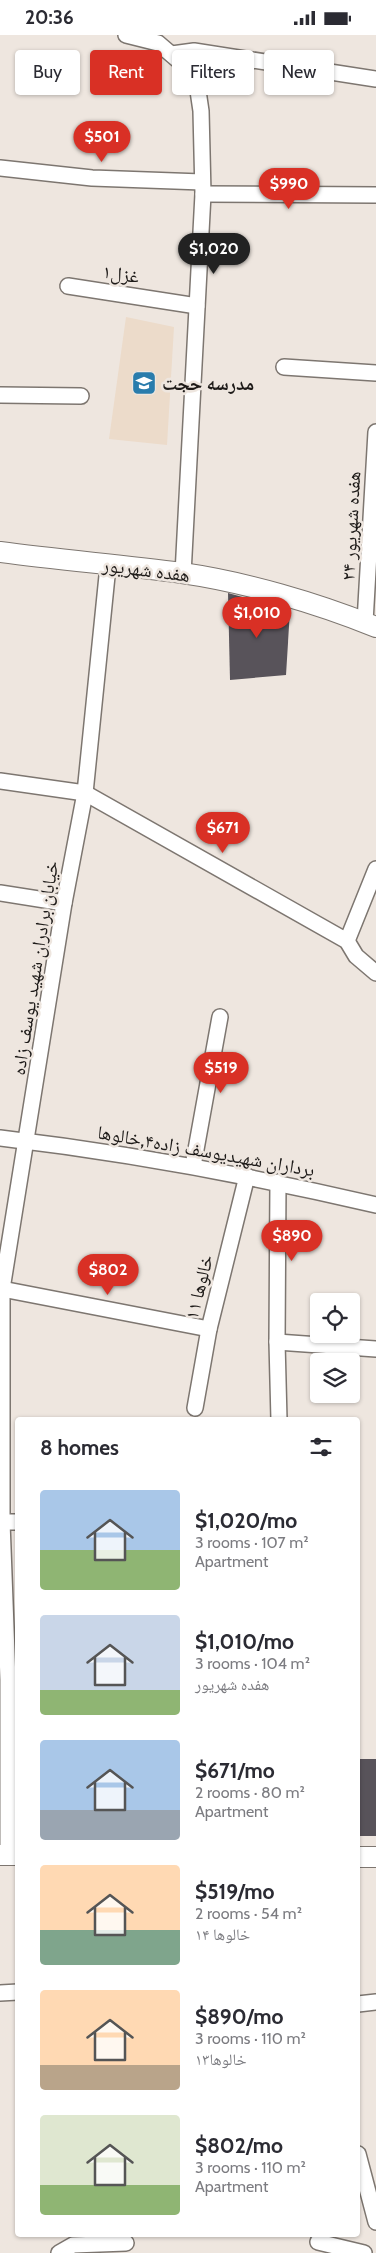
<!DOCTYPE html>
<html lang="en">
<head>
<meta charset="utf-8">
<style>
	body { margin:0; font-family:Cabin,"Noto Naskh Arabic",sans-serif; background:#f2f2f3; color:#2b2b33; height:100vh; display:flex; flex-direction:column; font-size:19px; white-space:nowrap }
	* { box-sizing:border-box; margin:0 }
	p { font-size:16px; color:#7c7c81 }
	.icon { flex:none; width:28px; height:28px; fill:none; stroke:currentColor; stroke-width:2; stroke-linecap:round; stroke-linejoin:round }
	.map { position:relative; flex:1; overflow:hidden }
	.sheet { position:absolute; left:15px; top:1382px; width:345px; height:820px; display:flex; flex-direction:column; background:#fff; border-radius:5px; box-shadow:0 1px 4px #0004 }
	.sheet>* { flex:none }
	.banner { position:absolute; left:15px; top:15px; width:346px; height:45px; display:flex; gap:10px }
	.tools { position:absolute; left:310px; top:1258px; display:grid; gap:10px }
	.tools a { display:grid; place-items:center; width:50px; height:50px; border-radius:5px; background:#fff; box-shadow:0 1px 4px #0004; font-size:25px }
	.price { position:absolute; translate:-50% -42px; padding:0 11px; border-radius:18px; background:#d93025; color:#fff; font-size:16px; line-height:32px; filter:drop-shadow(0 1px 2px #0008) }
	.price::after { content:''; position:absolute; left:50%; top:30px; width:15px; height:11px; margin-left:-8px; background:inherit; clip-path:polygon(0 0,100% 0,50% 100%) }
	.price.selected { background:#222; color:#fff }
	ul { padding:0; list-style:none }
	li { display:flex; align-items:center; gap:15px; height:125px; padding:0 25px }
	li span { display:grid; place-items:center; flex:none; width:140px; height:100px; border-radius:5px; color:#555 }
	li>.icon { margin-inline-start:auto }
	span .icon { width:60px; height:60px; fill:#fffc; stroke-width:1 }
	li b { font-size:21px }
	h2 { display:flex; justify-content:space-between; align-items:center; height:60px; padding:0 25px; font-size:21px }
	.pill { padding:0 18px; border-radius:5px; background:#fff; box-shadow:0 1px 4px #0004; font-size:18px; line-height:45px }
	.pill.selected { background:#d93025; color:#fff }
	.status { display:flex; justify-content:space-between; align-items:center; height:35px; padding:0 25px; background:#fff; direction:ltr }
	.status svg { height:14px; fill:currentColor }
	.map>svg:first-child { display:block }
	.education { fill:#ecdbca }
	.building { fill:#58535a }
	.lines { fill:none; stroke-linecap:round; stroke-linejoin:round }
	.minor-casing { stroke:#7d7670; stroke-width:18 }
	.major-casing { stroke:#7d7670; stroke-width:22 }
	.minor { stroke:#fff; stroke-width:15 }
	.major { stroke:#fff; stroke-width:20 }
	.labels { text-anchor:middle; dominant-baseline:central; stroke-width:5; stroke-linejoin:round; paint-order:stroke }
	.street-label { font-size:19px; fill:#1d1a18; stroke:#eee6df }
	.poi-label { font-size:19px; font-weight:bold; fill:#1d1a18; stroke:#eee6df; text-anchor:start }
</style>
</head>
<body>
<div class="status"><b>20:36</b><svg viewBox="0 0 49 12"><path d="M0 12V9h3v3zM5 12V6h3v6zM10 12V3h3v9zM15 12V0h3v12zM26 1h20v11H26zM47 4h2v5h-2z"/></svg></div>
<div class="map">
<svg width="376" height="2218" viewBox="0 0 376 2218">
	<rect width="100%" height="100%" fill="#eee6df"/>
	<!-- education -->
	<polygon class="education" points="126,282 174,292 167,410 109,404"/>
	<!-- building -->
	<g class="building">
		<polygon points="228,558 290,575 286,640 230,645"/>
		<rect x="358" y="1724" width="18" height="77"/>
	</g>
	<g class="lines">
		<defs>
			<g id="minor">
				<polyline points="126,0 158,8 186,32 197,49 201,76 203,159 183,539"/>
				<polyline points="172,19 194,16 376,44"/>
				<polyline points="0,133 92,143 202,147"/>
				<polyline points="203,159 376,160"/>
				<polyline points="68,251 197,271"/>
				<polyline points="284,332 376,338"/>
				<polyline points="0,360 81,361"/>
				<polyline points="365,587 376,397"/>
				<polyline points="0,746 85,758 347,906 356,921 376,938"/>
				<polyline points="0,858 64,868"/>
				<polyline points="347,906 376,834"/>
				<path d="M0 1103C127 1118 252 1141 376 1170"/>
				<polyline points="193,1131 220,982"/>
				<polyline points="278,1147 277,1307 279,1385"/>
				<polyline points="2,1254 209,1294"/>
				<polyline points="277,1307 376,1314"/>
				<polyline points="195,1373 209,1294 247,1141"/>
				<polyline points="0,1487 18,1487"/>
				<polyline points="8,1820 8,1645 2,1487 2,1254 64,868 85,758 108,531"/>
				<polyline points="0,1958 18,1957"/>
				<polyline points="358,1969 376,1967"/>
				<polyline points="358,2119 376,2187"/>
				<polyline points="318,2207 364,2218"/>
				<polyline points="59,2218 73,2210 126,2208"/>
			</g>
			<g id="major">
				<path d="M0 517C60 525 121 530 182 538 245 547 317 568 376 592"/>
				<polyline points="0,1820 18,1820"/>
				<polyline points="358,1822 376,1822"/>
			</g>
		</defs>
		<!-- minor casing -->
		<use href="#minor" class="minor-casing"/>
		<!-- major casing -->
		<use href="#major" class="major-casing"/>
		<!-- minor -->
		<use href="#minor" class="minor"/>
		<!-- major -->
		<use href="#major" class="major"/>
	</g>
	<!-- icons -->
	<defs>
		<symbol id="school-square" viewBox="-11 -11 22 22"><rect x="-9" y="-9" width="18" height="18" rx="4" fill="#297cac" stroke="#eee6df"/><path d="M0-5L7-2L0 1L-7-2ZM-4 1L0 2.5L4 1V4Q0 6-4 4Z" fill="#fff"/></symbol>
	</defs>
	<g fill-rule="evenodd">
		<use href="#school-square" x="130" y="334" width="28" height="28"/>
	</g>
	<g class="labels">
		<!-- street labels -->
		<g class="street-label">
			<text transform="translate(121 239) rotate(9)">غزل۱</text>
			<text transform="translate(351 491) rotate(-87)">هفده شهریور ۲۴</text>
			<text transform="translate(146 535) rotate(7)">هفده شهریور</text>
			<text transform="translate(35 933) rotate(-81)">خیابان برادران شهید یوسف زاده</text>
			<text transform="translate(206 1116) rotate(10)">برداران شهیدیوسف زاده۴,خالوها</text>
			<text transform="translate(199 1252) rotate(-76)">خالوها ۱۱</text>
		</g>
		<!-- poi labels -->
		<g class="poi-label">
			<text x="162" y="348">مدرسه حجت</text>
		</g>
	</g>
</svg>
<div class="tools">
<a><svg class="icon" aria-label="locate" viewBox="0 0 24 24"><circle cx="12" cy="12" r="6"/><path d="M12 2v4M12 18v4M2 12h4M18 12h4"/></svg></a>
<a><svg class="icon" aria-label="layers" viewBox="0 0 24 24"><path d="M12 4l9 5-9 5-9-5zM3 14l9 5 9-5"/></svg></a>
</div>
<b class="price" style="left:102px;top:128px">$501</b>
<b class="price" style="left:289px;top:175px">$990</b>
<b class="price selected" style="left:214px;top:240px">$1,020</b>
<b class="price" style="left:257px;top:604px">$1,010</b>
<b class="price" style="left:223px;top:819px">$671</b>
<b class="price" style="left:221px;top:1059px">$519</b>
<b class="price" style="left:292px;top:1227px">$890</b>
<b class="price" style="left:108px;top:1261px">$802</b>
<div class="banner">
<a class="pill">Buy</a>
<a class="pill selected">Rent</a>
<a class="pill">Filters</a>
<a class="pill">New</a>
</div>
<section class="sheet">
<h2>8 homes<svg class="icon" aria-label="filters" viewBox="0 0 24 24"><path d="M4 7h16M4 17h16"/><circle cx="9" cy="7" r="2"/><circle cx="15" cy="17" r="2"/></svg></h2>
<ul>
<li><span style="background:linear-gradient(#a9c7e8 60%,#8fb573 0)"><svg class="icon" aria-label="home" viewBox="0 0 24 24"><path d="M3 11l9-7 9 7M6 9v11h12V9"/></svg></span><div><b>$1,020/mo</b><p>3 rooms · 107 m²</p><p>Apartment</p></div></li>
<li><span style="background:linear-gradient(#c9d6e8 75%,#8fb573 0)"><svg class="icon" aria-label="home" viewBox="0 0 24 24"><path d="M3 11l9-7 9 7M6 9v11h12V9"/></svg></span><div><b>$1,010/mo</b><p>3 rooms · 104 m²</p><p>هفده شهریور</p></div></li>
<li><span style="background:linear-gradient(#a9c7e8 70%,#9aa5b1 0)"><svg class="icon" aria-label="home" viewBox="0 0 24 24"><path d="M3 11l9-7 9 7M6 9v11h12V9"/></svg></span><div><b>$671/mo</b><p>2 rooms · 80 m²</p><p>Apartment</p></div></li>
<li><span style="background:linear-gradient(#ffd9b3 65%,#7fa58c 0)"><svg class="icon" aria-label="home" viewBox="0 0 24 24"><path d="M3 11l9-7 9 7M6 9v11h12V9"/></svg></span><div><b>$519/mo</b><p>2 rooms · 54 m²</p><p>خالوها ۱۴</p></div></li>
<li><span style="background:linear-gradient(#ffd9b3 75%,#b9a48a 0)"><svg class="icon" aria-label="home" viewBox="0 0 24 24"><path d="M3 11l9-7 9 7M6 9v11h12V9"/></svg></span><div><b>$890/mo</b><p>3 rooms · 110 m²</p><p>خالوها۱۳</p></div></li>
<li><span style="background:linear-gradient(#dfe7d0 70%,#8fb573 0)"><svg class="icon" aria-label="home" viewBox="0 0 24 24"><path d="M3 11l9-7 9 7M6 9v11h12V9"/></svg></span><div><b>$802/mo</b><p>3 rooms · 110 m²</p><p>Apartment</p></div></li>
</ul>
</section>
</div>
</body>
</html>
